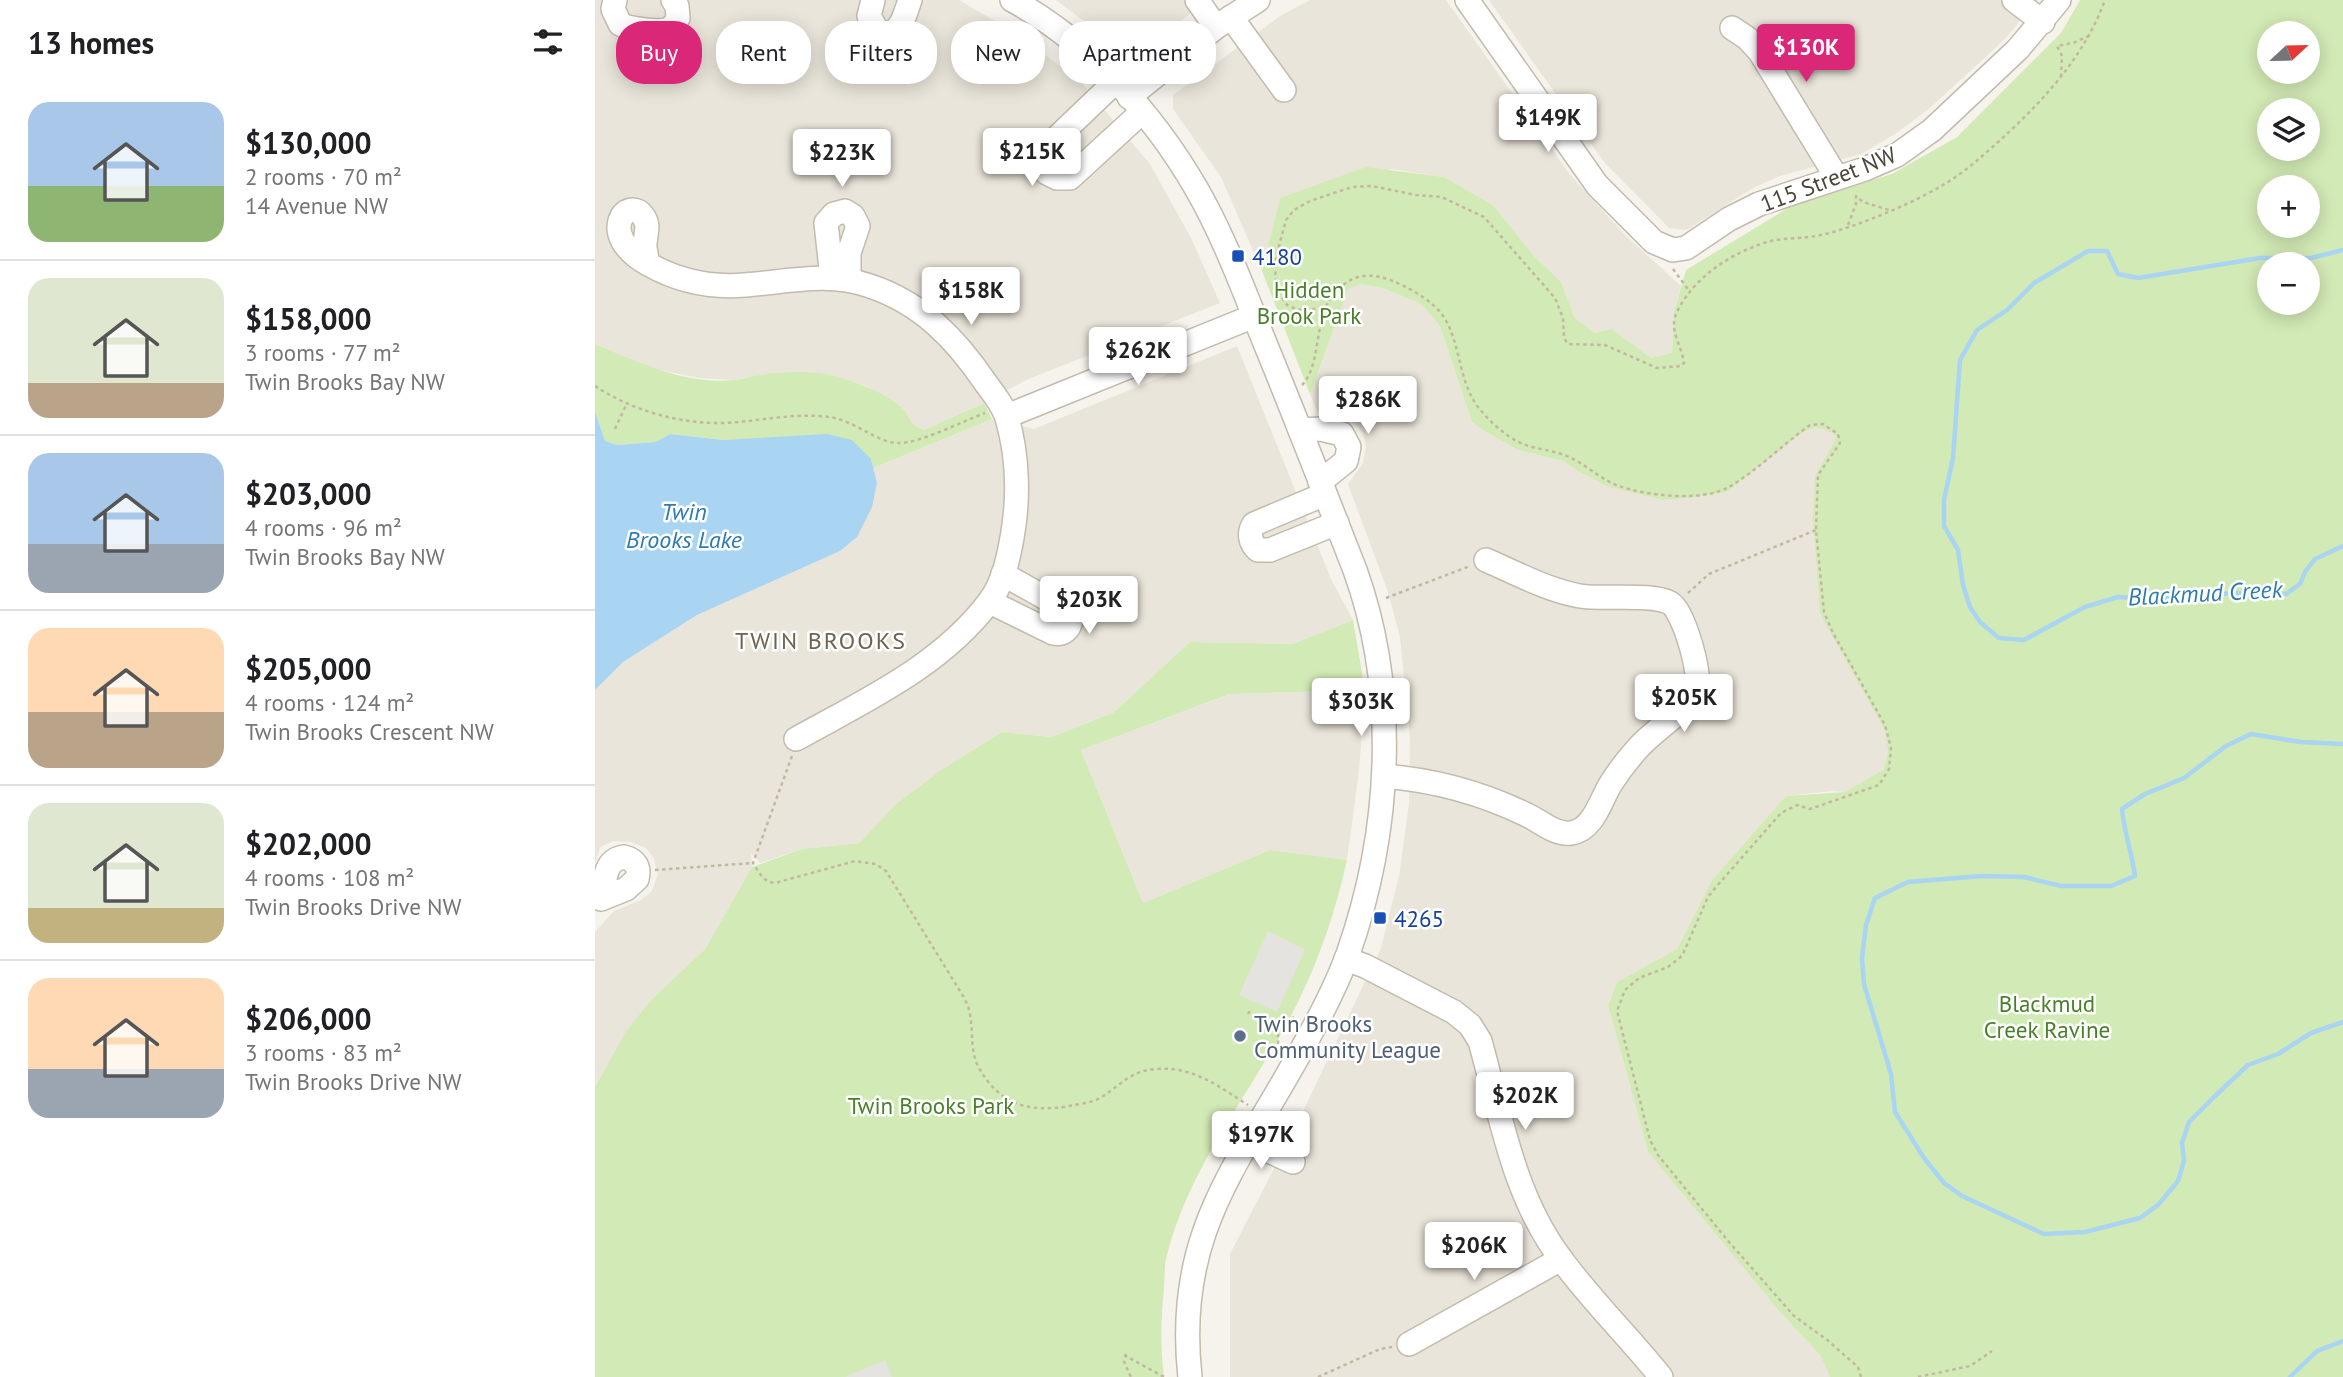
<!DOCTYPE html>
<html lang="en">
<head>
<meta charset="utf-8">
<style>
	body { margin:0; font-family:"PT Sans",sans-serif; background:#f6f6f6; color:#202124; height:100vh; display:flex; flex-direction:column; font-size:26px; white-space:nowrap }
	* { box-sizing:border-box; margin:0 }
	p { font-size:23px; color:#757577 }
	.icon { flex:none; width:38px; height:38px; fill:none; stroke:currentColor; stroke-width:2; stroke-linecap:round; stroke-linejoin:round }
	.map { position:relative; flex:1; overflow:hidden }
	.drawer { display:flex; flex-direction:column; background:#fff; width:595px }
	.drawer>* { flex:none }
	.top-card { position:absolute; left:21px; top:21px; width:665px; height:63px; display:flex; gap:14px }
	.needle { width:46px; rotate:68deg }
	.fabs { position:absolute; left:1662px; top:21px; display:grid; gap:14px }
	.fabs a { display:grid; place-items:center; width:63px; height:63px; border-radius:50%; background:#fff; box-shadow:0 4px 18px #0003; font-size:35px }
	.price { position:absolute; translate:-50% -60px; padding:0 16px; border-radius:7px; background:#fff; color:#222; font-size:23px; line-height:46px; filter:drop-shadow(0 2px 4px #0008) }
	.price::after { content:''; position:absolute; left:50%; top:42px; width:21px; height:16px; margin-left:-10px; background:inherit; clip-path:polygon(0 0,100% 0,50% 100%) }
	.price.on { background:#db2777; color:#fff }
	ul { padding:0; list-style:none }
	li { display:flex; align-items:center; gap:21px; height:175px; padding:0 28px }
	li+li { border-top:2px solid #e0e0e0 }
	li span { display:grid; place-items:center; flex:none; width:196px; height:140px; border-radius:21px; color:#555 }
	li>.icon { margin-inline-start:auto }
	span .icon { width:84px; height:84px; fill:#fffc; stroke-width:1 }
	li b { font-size:30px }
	h2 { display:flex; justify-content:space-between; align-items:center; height:84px; padding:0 28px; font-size:30px }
	.pill { padding:0 24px; border-radius:28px; background:#fff; box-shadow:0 4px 18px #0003; font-size:24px; line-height:63px }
	.pill.on { background:#db2777; color:#fff }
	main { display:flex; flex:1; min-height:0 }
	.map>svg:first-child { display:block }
	.residential { fill:#eae5da }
	.green { fill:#d2eab5; fill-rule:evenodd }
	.parking { fill:#e5e3e0 }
	.water { fill:#a9d4f2 }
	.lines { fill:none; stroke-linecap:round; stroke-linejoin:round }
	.stream { stroke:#a9d4f2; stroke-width:4.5 }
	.minor-casing { stroke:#c2bbae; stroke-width:26 }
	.path { stroke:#c4b79f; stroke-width:2.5; stroke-dasharray:3.5 3.5; stroke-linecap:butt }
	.minor { stroke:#fff; stroke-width:23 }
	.transit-dot { fill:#1a4fb4; stroke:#fff; stroke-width:2.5 }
	.service-dot { fill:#5c6f8a; stroke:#fff; stroke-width:2.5 }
	.labels { text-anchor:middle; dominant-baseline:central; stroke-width:5; stroke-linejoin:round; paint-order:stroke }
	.street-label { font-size:23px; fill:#4b4439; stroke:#fff }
	.transit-label { font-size:23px; fill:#164399; stroke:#fff; text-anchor:start }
	.park-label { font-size:23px; fill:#4a7f2a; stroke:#fff }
	.service-label { font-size:23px; fill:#4e5e75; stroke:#fff; text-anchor:start }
	.water-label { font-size:24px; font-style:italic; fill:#2e7ab2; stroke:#fff }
	.neighbourhood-label { font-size:24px; letter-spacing:2px; fill:#6e6250; stroke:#fff }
</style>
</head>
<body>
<main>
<section class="drawer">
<h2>13 homes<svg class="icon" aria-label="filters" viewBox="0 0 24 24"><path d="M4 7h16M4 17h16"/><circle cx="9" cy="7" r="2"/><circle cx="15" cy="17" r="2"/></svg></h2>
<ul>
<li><span style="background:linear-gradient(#a9c7e8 60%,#8fb573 0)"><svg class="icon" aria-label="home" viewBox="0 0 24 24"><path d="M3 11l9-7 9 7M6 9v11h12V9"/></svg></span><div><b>$130,000</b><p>2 rooms · 70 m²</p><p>14 Avenue NW</p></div></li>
<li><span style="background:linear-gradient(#dfe7d0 75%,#b9a48a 0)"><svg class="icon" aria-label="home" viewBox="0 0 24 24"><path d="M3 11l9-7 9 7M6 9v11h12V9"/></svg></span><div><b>$158,000</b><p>3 rooms · 77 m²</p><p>Twin Brooks Bay NW</p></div></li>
<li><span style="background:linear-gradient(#a9c7e8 65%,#9aa5b1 0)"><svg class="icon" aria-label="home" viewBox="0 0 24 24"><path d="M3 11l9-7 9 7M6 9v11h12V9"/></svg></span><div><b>$203,000</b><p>4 rooms · 96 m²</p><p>Twin Brooks Bay NW</p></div></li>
<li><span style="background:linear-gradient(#ffd9b3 60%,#b9a48a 0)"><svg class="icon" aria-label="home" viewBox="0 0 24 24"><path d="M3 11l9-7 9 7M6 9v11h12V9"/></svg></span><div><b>$205,000</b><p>4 rooms · 124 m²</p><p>Twin Brooks Crescent NW</p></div></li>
<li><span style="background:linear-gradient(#dfe7d0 75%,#c2b280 0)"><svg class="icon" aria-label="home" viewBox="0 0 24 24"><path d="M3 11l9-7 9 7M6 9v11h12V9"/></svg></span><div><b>$202,000</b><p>4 rooms · 108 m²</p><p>Twin Brooks Drive NW</p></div></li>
<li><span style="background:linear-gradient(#ffd9b3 65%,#9aa5b1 0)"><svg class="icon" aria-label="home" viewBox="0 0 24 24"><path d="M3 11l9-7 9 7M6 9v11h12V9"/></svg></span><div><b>$206,000</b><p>3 rooms · 83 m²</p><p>Twin Brooks Drive NW</p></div></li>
</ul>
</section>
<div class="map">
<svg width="1748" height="1377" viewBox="0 0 1748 1377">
	<rect width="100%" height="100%" fill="#f6f3ec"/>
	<!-- residential -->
	<g class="residential">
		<polygon points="0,0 364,0 424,35 486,82 555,164 596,238 625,303 431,380 389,403 329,430 318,426 307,408 271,386 237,375 196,373 165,375 138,380 103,378 56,368 0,344"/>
		<polygon points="461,0 612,0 549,51 519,44"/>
		<polygon points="715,0 851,0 976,176 1031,236 1086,286 1079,312 1077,353 1056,358 1017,329 1000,333 980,318 966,282 940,257 898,205 849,177 796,169 685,198 667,271 626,177 578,109 578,95 685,16"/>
		<polygon points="894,0 1442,0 1410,39 1335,108 1300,134 1266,154 1185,176 1158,188 1092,230 1074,228 1009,162"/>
		<polygon points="766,284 788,288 826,304 845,326 877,422 886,429 923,450 968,461 981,470 1068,500 1096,498 1132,492 1207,433 1217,428 1227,427 1242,437 1218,520 1225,614 1290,731 1293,751 1289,769 1250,792 1237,791 1191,796 1117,880 1082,949 1022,982 1013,1005 1053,1152 1184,1311 1225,1355 1235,1377 635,1377 635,1254 700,1128 786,948 804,876 814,804 815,739 805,637 793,592 753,484 768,463 771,447 768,433 756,420 741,410 722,411 715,394 753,288"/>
		<polygon points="642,346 736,579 758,620 698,644 595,642 518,713 456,737 407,732 346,770 301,804 264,843 207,849 165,863 156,853 157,867 110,949 56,1000 31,1031 0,1087 0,932 19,911 46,900 57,891 63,874 58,857 51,848 36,842 18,841 5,847 0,864 0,690 28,662 102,615 245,551 282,483 278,468 397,419 439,429"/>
		<polygon points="770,690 764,771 752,860 675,850 548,903 486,750 636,694"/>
	</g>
	<!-- green -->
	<g class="green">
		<path d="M1485 0H1748V1377H1235L1225 1355 1184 1311 1053 1152 1013 1005 1022 982 1082 949 1117 880 1191 796 1250 792 1289 769 1293 751 1290 731 1225 614 1218 520 1220 476 1242 437C1228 427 1222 425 1207 433L1132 492 1096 498 1068 500 1014 487 981 470 968 461 923 450 886 429 877 422 845 326 826 304 788 288 766 284 753 289 715 394 667 271 685 198 771 167 849 177 898 205 940 257 966 282 980 318 1000 333 1017 329 1056 358 1077 353 1079 312 1091 270 1198 205 1297 174 1362 137 1466 33ZM1675 33H1713V72H1675ZM1675 110H1713V149H1675ZM1713 187V226H1675V187ZM1713 264V303H1675V264Z"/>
		<path d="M0 344C43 362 90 385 139 380 148 379 156 376 165 375 188 372 218 370 240 376 259 381 293 394 307 408 317 419 313 424 329 430L389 403 397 419 278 468 276 459 178 439 128 440 75 434 62 442 22 445 10 441 0 411Z"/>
		<path d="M758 620 770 690 635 694 486 750 548 903 675 850 752 860C741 909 726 955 704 1000 662 1086 596 1161 572 1255 569 1265 570 1276 569 1287 566 1320 565 1344 569 1377H0V1087L31 1031 56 1000 110 949 157 867 207 849 264 843 301 804 346 770 407 732 456 737 518 713 595 642 698 644Z"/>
	</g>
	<!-- parking -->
	<g class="parking">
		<polygon points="673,931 710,950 682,1012 644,995"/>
		<polygon points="290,1360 297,1377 250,1377"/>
	</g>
	<!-- water -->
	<polygon class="water" points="0,411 10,441 22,445 61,442 75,434 128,440 232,434 257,440 276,459 282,483 277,507 262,537 245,551 102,615 28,662 0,690"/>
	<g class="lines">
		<!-- stream -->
		<g class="stream">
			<polyline points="1748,250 1716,258 1665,258 1543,278 1523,274 1512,251 1493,251 1439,283 1412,310 1382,330 1365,360 1358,458 1349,500 1349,526 1363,550 1368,585 1375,607 1385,622 1404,638 1429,640 1490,607 1523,597 1561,599 1639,593 1691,594 1705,584 1710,572 1720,559 1748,546"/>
			<path d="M1748 744 1706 742 1656 734 1631 746 1589 778 1550 794 1527 809C1529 832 1537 853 1540 876L1516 886H1466L1429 877 1387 876 1313 882 1280 898 1271 925 1267 958 1269 984 1296 1074 1300 1112 1329 1158 1349 1183 1367 1196 1449 1234 1490 1232 1545 1218 1563 1205 1583 1181 1589 1161 1587 1143 1594 1122 1620 1096 1653 1065 1683 1054 1716 1033 1748 1022"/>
			<polyline points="1695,1377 1722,1351 1748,1341"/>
		</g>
		<defs>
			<g id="minor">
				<path d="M20 0 18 9 25 24C33 29 63 32 71 30 78 28 81 23 83 18L82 6 78 0"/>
				<path d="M278 0 274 16 283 32C305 39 309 17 315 0"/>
				<path d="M417 0C493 41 558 114 601 188 630 238 650 294 672 348 702 421 731 496 760 570 804 692 796 832 753 954 741 987 724 1019 707 1049 643 1166 579 1233 595 1377"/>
				<polyline points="602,0 621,27"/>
				<polyline points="872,0 1002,185 1059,242 1078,250 1091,248 1134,219 1164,204 1270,169 1302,155 1337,130 1423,49 1464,0"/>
				<polyline points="1419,0 1448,22"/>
				<polyline points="636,17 689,90"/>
				<polyline points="1137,28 1152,38 1165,52 1242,178"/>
				<polyline points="520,82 450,149 447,158 452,173 462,178 475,178 547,112"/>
				<polyline points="534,97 621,27 663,0"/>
				<path d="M53 264C0 234 33 195 48 216 56 226 49 237 50 248 51 253 52 259 53 264 83 281 115 288 150 285 192 282 233 271 275 286 326 303 360 338 390 382 398 393 408 405 412 418 423 456 424 499 417 538 413 560 408 584 394 602 346 666 269 701 201 739"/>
				<polyline points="237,278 231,223 239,214 250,211 258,216 263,226 254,253 254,280"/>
				<polyline points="412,416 659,316"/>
				<polyline points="705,430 726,429 747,434 754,447 751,461 725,482"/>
				<path d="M730 494 659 524C653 533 655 543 663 550H675L742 523"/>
				<path d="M395 602 458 633C468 635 475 630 476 619L470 609 408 574"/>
				<path d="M789 776C838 780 887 793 932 815 945 821 960 835 976 833 998 830 1005 802 1015 785 1023 772 1033 759 1044 747 1058 731 1093 709 1101 692 1108 678 1089 611 1075 603 1057 593 1009 600 985 596 952 590 921 573 891 560"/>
				<path d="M29 857C41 860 45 868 42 879L31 889 6 899C11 881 8 860 29 857Z"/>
				<path d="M751 959 770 966 859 1012 875 1025 885 1041C906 1116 918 1195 966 1259 996 1300 1034 1337 1066 1377"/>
				<polyline points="652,1141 698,1162"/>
				<polyline points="814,1344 966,1259"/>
			</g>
		</defs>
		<!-- minor casing -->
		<use href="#minor" class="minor-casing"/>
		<!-- path -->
		<g class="path">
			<polyline points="1466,77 1467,56 1462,46 1478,43 1496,35"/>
			<polyline points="1253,225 1261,204 1261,196 1268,202 1294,210"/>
			<polyline points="1078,269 1095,292"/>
			<path d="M707 385C724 368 721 327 731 306"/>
			<path d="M0 386C41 413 94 427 144 422 174 419 204 413 235 417 260 421 285 444 304 443 326 443 368 421 390 413"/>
			<polyline points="20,429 32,403"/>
			<polyline points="1093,593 1114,574 1221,530"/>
			<polyline points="791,598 875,566"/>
			<path d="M197 756 158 863C164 872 168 882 180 883L260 861 281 864 291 871 368 996C370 1000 373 1005 374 1010 379 1029 374 1050 384 1068 405 1105 434 1113 474 1106 484 1104 496 1103 505 1098 525 1086 534 1071 561 1069 598 1066 623 1086 653 1105"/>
			<polyline points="60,870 158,863"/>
			<polyline points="653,1014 654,1012 683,1026"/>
			<polyline points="683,1044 683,1026 699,1017"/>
			<polyline points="531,1354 529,1362 536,1377"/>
			<polyline points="529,1355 569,1377"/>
			<polyline points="723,1377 785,1349 797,1347"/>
			<path d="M1266 1377 1263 1367 1231 1339 1199 1316 1134 1242 1063 1155 1055 1140 1022 1011 1030 990 1044 978 1073 967 1087 956 1113 897 1121 887 1186 813 1202 805 1215 809 1284 785 1294 769 1296 748 1290 725 1238 633 1229 612 1221 530 1223 475 1245 443 1243 434 1228 424 1215 425C1187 445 1163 470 1134 487 1108 502 1052 496 1024 486 1004 479 989 462 969 455 956 450 941 449 928 444 911 437 894 421 883 407 862 379 866 339 846 313 836 301 821 292 807 285 773 269 752 272 731 306L711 311 701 309 692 305 681 288 680 261 691 220 699 210 715 201 757 187 777 186 821 195 847 197 889 217 960 298 968 318 969 338 973 344 1010 345 1062 368 1086 366 1089 363C1087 346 1073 330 1082 312 1098 278 1136 253 1172 242 1185 238 1200 239 1214 237 1230 235 1245 230 1260 225 1290 214 1321 201 1348 185 1372 171 1393 151 1414 132 1455 93 1490 54 1510 0"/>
			<polyline points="1323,1377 1375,1366 1397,1351"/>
		</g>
		<!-- minor -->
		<use href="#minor" class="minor"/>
	</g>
	<!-- markers -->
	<g class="transit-dot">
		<rect x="636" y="249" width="14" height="14" rx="3.5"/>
		<rect x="778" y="911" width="14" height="14" rx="3.5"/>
	</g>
	<circle class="service-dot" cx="645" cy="1036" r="7"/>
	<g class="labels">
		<!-- street labels -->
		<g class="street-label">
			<text transform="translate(1233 179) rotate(-21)">115 Street NW</text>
		</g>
		<!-- transit labels -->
		<g class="transit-label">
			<text x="657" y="256">4180</text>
			<text x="799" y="918">4265</text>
		</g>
		<!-- park labels -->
		<g class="park-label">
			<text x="714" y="289">Hidden<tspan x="714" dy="26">Brook Park</tspan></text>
			<text x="1452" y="1003">Blackmud<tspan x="1452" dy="26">Creek Ravine</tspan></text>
			<text x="336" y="1105">Twin Brooks Park</text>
		</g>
		<!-- service labels -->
		<g class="service-label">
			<text x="659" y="1023">Twin Brooks<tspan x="659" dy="26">Community League</tspan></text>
		</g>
		<!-- water labels -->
		<g class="water-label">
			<text x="89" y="511">Twin<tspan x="89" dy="28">Brooks Lake</tspan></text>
			<text transform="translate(1610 593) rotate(-3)">Blackmud Creek</text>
		</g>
		<!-- neighbourhood labels -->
		<g class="neighbourhood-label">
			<text x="226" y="640">TWIN BROOKS</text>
		</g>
	</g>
</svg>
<div class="fabs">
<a><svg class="needle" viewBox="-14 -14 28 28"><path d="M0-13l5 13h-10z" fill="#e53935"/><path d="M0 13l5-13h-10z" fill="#757577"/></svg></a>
<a><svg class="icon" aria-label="layers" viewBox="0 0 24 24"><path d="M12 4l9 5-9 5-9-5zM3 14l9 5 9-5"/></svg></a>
<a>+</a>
<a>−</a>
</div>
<b class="price on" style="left:1211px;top:84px">$130K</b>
<b class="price" style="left:953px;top:154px">$149K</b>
<b class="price" style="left:437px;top:188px">$215K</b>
<b class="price" style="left:247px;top:189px">$223K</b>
<b class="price" style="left:376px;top:327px">$158K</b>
<b class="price" style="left:543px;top:387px">$262K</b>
<b class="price" style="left:773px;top:436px">$286K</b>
<b class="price" style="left:494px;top:636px">$203K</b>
<b class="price" style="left:1089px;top:734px">$205K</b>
<b class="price" style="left:766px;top:738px">$303K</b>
<b class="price" style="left:930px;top:1132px">$202K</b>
<b class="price" style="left:666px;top:1171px">$197K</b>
<b class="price" style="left:879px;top:1282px">$206K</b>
<div class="top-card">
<a class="pill on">Buy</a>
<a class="pill">Rent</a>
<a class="pill">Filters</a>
<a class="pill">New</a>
<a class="pill">Apartment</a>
</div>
</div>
</main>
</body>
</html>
